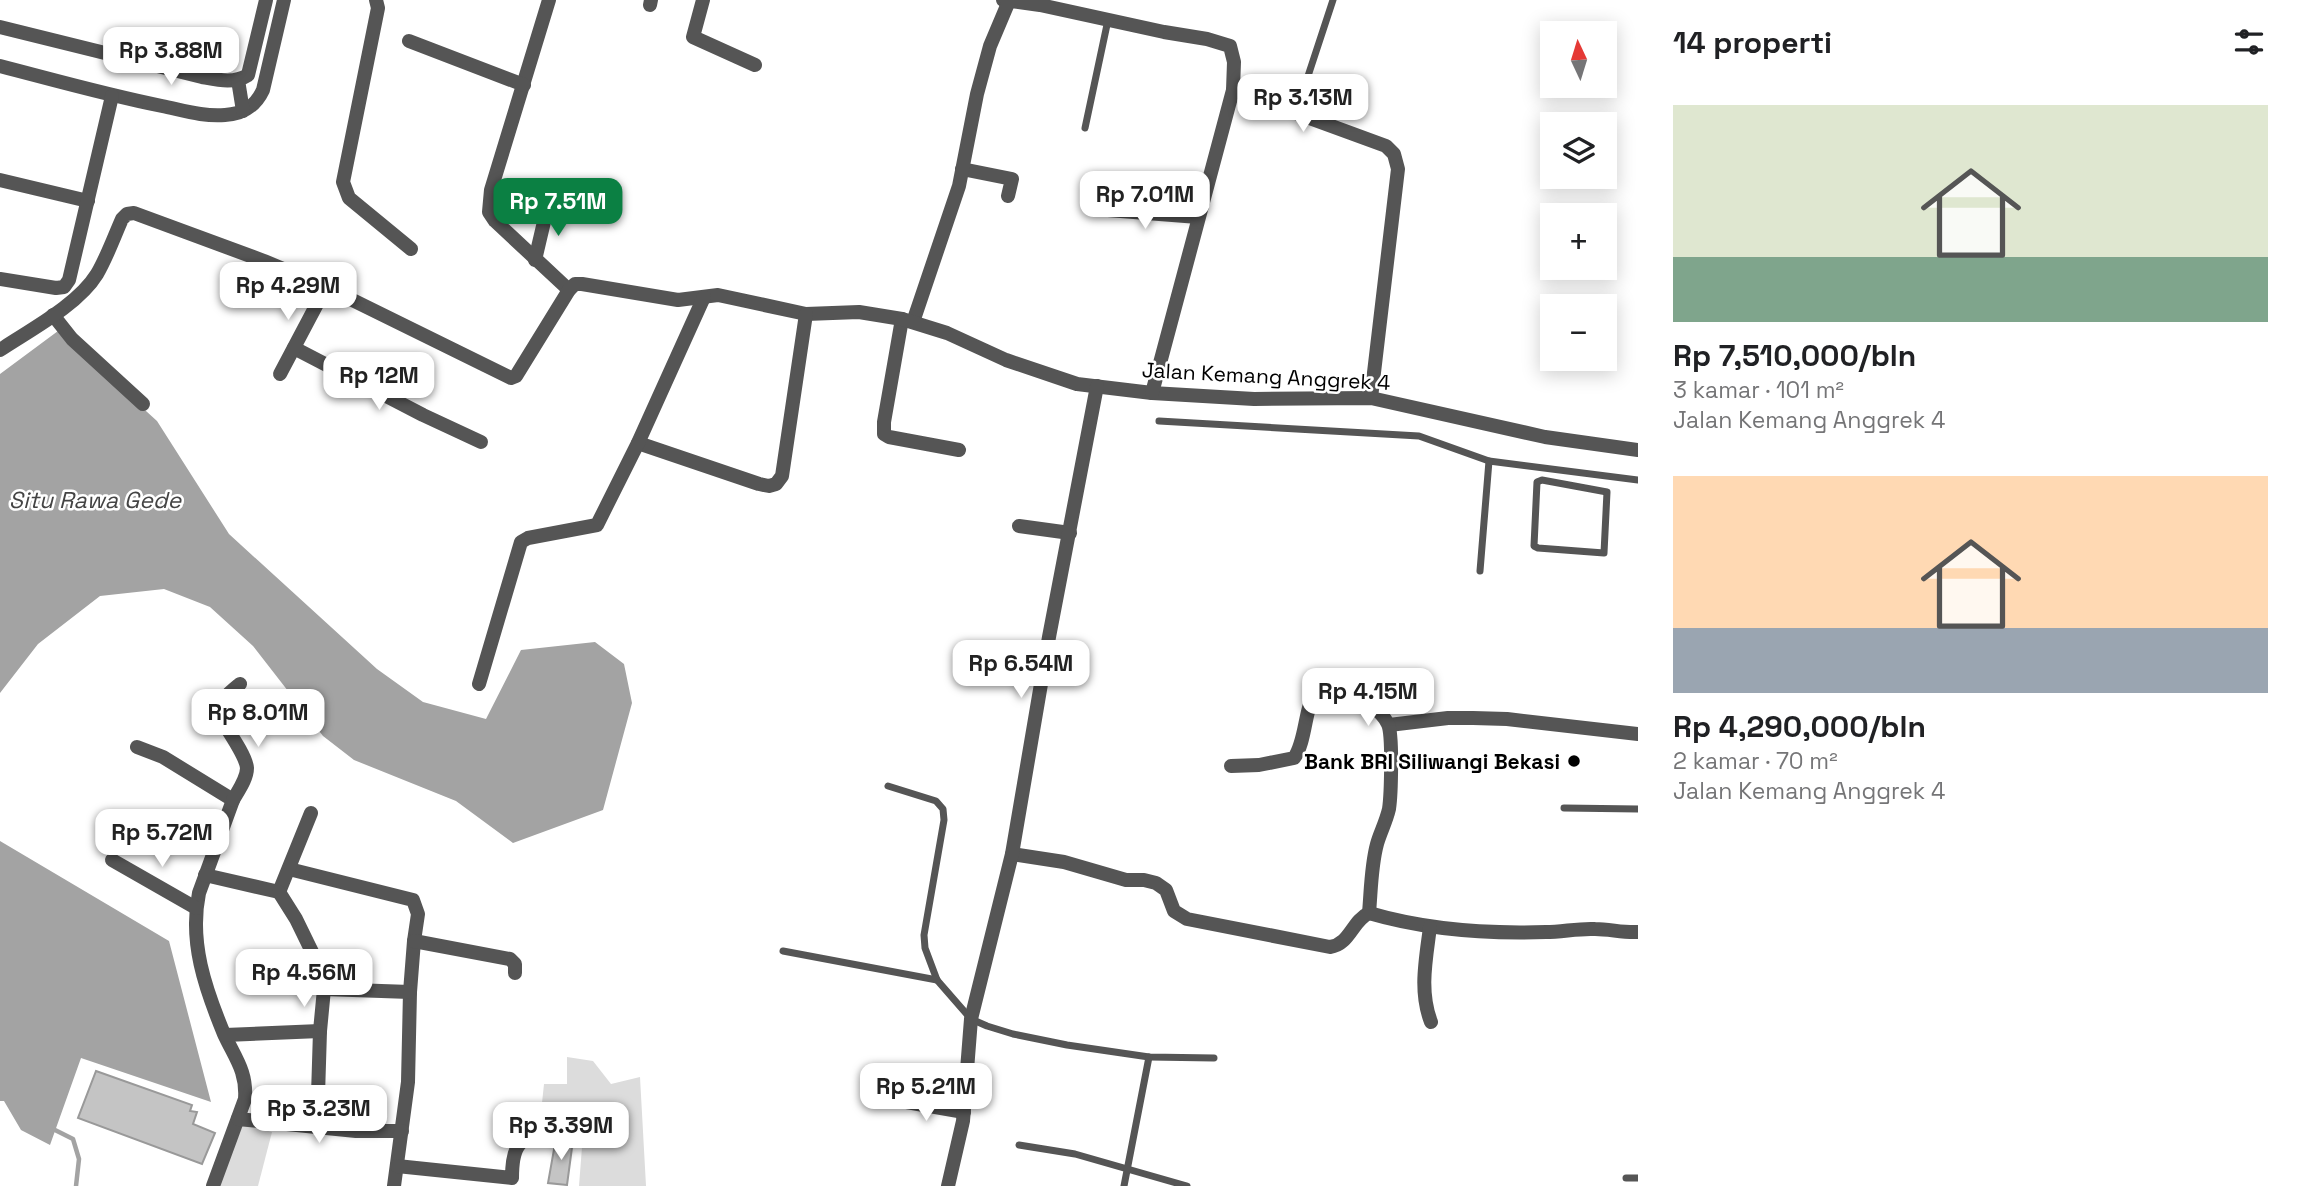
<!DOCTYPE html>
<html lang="id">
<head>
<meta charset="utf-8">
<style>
	body { margin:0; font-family:"Space Grotesk",sans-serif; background:#f6f6f6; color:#202124; height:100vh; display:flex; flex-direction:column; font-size:26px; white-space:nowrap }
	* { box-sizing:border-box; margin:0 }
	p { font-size:23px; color:#757577 }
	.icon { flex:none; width:38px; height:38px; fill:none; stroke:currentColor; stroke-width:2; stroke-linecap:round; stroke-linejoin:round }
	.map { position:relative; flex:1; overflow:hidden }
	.drawer { display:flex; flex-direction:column; background:#fff; width:665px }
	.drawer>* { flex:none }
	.needle { width:46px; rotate:356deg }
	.fabs { position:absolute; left:1540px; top:21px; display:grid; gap:14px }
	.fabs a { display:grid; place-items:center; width:77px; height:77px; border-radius:0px; background:#fff; box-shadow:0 4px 18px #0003; font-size:35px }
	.price { position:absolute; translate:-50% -60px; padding:0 16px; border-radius:14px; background:#fff; color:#222; font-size:23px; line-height:46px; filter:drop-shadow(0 2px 4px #0008) }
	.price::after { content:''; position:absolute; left:50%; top:42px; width:21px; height:16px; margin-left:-10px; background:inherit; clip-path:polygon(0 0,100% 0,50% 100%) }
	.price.current { background:#0b8043; color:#fff }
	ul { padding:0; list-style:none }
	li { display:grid; align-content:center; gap:14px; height:371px; padding:0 35px }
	li span { display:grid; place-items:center; height:217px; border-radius:0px; color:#555 }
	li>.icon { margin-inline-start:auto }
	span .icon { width:126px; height:126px; fill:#fffc; stroke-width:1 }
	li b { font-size:30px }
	h2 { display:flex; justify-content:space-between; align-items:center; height:84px; padding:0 35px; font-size:30px }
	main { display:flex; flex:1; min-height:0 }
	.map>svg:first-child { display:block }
	.green { fill:#dcdcdc }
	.water { fill:#a3a3a3 }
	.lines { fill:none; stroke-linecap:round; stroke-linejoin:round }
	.stream { stroke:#a3a3a3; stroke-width:4.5 }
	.building { fill:#c4c4c4; stroke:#999; stroke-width:2 }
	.service { stroke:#555; stroke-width:7 }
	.minor { stroke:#555; stroke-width:14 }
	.poi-dot { fill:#000; stroke:#fff; stroke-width:2.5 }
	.labels { text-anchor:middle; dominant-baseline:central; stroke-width:5; stroke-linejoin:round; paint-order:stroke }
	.street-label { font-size:21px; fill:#000; stroke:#fff }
	.poi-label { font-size:21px; font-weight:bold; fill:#000; stroke:#fff; text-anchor:end }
	.water-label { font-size:23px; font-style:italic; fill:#444; stroke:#fff }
</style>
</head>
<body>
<main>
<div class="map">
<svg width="1638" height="1186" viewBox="0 0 1638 1186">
	<rect width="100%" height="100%" fill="#fff"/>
	<!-- green -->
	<g class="green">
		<polygon points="567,1057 593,1061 611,1084 640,1077 646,1186 579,1186 583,1134 570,1127 569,1111 542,1103 544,1084 567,1084"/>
		<polygon points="243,1124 272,1132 258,1186 219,1186"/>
	</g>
	<!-- water -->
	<g class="water">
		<polygon points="58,331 157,421 229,534 377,669 423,702 486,719 521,650 595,642 624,664 632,703 603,810 513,843 456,801 354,760 323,736 253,646 210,607 164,589 100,596 38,644 0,693 0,374"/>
		<polygon points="0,841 169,941 211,1102 81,1058 50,1145 21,1130 4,1101 0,1101"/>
	</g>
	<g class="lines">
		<!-- stream -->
		<polyline class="stream" points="55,1130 73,1139 79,1159 76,1186"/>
	</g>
	<!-- building -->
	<g class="building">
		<polygon points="96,1071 192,1105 190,1111 197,1112 193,1124 215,1133 202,1164 78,1118"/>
		<polygon points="556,1138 573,1140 567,1185 548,1183"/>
	</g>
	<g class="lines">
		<!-- service -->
		<g class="service">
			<polyline points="1308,76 1333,0"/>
			<polyline points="1085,128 1108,20"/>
			<polyline points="1159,421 1419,436 1489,461 1638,480"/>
			<polygon points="1542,480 1607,492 1604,553 1538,548 1534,546 1537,482"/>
			<polyline points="1480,571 1489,461"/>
			<polyline points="888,786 936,801 943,809 944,820 924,935 925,948 937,980 971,1019 987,1026 1013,1034 1067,1045 1149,1057 1214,1058"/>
			<polyline points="1564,808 1638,809"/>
			<polyline points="783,951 937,980"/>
			<polyline points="1019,1145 1075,1154 1187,1186"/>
			<polyline points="1626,1178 1638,1178"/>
			<polyline points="1124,1186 1149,1057"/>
		</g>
		<!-- minor -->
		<g class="minor">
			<polyline points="376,0 378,8 343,182 349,198 411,249"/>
			<polyline points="549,0 491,190 489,212 495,221 569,290"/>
			<polyline points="703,0 693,37 755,65"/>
			<polyline points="1003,0 1040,5 1164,32 1207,39 1230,46 1234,62 1233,90 1386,146 1394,154 1398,169 1371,398"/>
			<polyline points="650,5 651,0"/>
			<path d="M0 27 202 77C218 80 234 84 248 75L266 0"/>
			<polyline points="409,41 524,85"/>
			<path d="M0 66C54 80 107 95 162 106 182 110 204 117 225 115 243 114 255 107 263 90L284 0"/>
			<polyline points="238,80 243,111"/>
			<polyline points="962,169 1012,179 1008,196"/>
			<polyline points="0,180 88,201"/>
			<polyline points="1095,209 1198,217"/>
			<polyline points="535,260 547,209"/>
			<polyline points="0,279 56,288 64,287 69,280 112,96"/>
			<polyline points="53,315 72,339 143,404"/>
			<polyline points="902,319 884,422 884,434 889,437 959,450"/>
			<polyline points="913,322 959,186 977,94 990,46 1009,1"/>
			<polyline points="294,348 423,415 481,442"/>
			<path d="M0 350C30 330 78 305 97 274 107 257 114 237 122 219L127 214 134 213 264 261 326 287 511 378 516 376 569 290 575 284H582L678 300 718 295 806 314 859 312 902 319 947 333 1006 360 1077 384 1152 393 1254 399 1371 398 1545 437 1638 450"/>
			<polyline points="280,374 326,287"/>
			<polyline points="1152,393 1233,90"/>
			<polyline points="638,443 759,484 769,486 776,484 782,476 806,314"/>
			<polyline points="1019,526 1070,533"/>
			<polyline points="479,684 521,542 528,538 597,525 638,443 704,297"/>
			<polyline points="1389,725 1448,718 1473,718 1507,719 1638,734"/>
			<path d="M137 747 163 757 233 800 199 893C189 942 205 988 224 1034 235 1058 247 1071 245 1099L213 1186"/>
			<path d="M1231 766 1259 765 1294 758C1306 742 1305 706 1314 698 1322 691 1339 697 1350 698 1365 700 1381 710 1388 724 1393 735 1391 796 1389 809 1386 822 1380 833 1377 844 1371 866 1371 891 1369 913"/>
			<path d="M233 800C238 791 247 779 247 768 246 755 226 728 219 716 218 701 229 693 240 684"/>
			<path d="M1012 854 1064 862 1126 880H1144L1156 883 1166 890 1174 911 1187 919 1330 947C1350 944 1352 921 1369 913 1427 930 1486 934 1546 932 1562 932 1579 928 1595 929 1610 929 1623 933 1638 932"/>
			<polyline points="112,860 196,908"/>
			<polyline points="289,869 413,900 418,914 414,941 410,992 408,1082 394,1186"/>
			<polyline points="205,875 279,892 311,813"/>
			<polyline points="279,892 296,919 316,960 324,989 320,1031 317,1127"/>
			<path d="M1430 927C1426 959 1419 991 1431 1022"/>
			<polyline points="414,941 510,959 515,964 515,973"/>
			<polyline points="324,989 410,992"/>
			<polyline points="225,1035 320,1031"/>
			<polyline points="895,1100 964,1112"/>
			<polyline points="238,1119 356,1131 402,1131"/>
			<path d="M397 1166 512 1178C512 1149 517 1136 547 1134"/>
			<polyline points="948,1186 963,1121 971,1019 1012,854 1049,637 1097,386"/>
		</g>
	</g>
	<!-- markers -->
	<circle class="poi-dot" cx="1574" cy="761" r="7"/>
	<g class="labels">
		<!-- street labels -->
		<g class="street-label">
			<text transform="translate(1266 376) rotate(3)">Jalan Kemang Anggrek 4</text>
		</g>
		<!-- poi labels -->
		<g class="poi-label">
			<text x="1560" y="761">Bank BRI Siliwangi Bekasi</text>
		</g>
		<!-- water labels -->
		<g class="water-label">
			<text x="95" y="500">Situ Rawa Gede</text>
		</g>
	</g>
</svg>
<div class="fabs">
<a><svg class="needle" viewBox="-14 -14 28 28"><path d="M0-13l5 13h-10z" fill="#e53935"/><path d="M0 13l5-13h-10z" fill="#757577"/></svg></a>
<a><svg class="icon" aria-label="layers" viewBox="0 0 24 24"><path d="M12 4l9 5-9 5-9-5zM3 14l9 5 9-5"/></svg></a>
<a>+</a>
<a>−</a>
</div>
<b class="price" style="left:171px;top:87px">Rp 3.88M</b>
<b class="price" style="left:1303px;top:134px">Rp 3.13M</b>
<b class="price" style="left:1145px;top:231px">Rp 7.01M</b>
<b class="price current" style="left:558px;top:238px">Rp 7.51M</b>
<b class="price" style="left:288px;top:322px">Rp 4.29M</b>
<b class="price" style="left:379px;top:412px">Rp 12M</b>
<b class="price" style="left:1021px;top:700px">Rp 6.54M</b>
<b class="price" style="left:1368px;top:728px">Rp 4.15M</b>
<b class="price" style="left:258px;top:749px">Rp 8.01M</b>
<b class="price" style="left:162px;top:869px">Rp 5.72M</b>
<b class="price" style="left:304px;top:1009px">Rp 4.56M</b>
<b class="price" style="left:926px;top:1123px">Rp 5.21M</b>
<b class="price" style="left:319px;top:1145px">Rp 3.23M</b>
<b class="price" style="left:561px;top:1162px">Rp 3.39M</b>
</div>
<section class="drawer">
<h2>14 properti<svg class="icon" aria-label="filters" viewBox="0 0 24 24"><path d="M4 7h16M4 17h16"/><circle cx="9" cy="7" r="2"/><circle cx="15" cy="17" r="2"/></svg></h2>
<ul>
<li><span style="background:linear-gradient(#dfe7d0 70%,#7fa58c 0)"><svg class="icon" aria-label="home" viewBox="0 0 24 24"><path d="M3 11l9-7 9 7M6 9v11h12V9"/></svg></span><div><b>Rp 7,510,000/bln</b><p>3 kamar · 101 m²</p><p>Jalan Kemang Anggrek 4</p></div></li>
<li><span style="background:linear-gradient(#ffd9b3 70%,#9aa5b1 0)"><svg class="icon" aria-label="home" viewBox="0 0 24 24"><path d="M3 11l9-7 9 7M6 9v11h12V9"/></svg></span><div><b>Rp 4,290,000/bln</b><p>2 kamar · 70 m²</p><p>Jalan Kemang Anggrek 4</p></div></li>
</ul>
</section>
</main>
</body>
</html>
